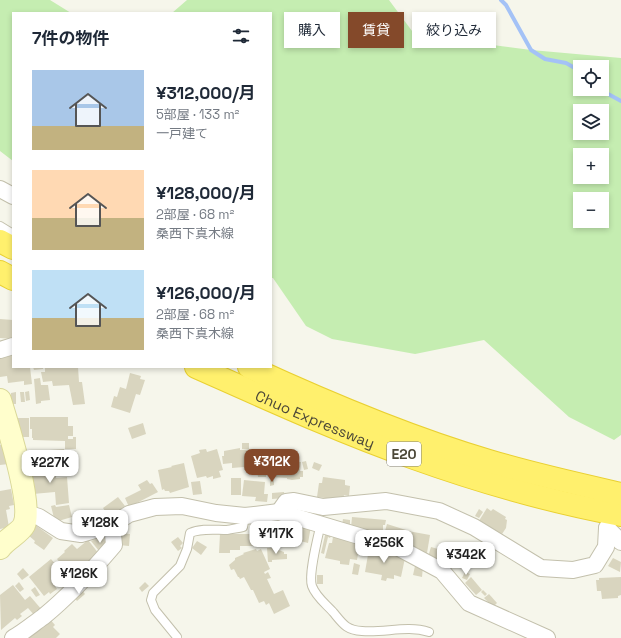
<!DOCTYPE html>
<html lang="ja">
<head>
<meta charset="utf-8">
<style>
	body { margin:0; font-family:"Space Grotesk","Noto Sans JP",sans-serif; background:#f2f2f3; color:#1f2937; height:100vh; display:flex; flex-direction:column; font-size:15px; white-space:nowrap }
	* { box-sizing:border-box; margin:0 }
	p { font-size:13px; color:#747a83 }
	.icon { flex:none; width:22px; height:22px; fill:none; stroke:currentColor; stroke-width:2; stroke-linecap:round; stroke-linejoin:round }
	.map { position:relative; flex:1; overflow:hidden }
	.drawer { position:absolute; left:12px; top:12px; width:260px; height:356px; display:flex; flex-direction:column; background:#fff; border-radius:0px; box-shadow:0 2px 6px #0003 }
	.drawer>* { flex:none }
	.top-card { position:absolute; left:284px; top:12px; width:277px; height:36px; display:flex; gap:8px }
	.fabs { position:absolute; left:573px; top:60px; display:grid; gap:8px }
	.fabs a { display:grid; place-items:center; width:36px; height:36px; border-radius:0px; background:#fff; box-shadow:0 2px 6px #0003; font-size:20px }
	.price { position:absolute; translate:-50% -34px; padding:0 9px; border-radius:8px; background:#fff; color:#222; font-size:13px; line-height:26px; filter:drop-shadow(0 1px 2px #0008) }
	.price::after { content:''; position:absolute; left:50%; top:24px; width:12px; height:9px; margin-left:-6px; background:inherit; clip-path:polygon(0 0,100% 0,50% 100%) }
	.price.selected { background:#84492a; color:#fff }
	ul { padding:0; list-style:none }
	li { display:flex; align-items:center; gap:12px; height:100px; padding:0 20px }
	li span { display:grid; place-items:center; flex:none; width:112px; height:80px; border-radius:0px; color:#555 }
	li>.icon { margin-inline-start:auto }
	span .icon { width:48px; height:48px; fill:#fffc; stroke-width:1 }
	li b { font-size:17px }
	h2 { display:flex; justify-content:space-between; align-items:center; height:48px; padding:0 20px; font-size:17px }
	.chip { padding:0 14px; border-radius:0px; background:#fff; box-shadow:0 2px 6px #0003; font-size:14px; line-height:36px }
	.chip.selected { background:#84492a; color:#fff }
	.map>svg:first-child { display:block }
	.green { fill:#c5edb1; fill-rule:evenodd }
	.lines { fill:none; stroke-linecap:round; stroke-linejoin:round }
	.stream { stroke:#a4c2f6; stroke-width:4 }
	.building { fill:#d9d5bf }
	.lane-casing { stroke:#c3c0ac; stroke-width:10 }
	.street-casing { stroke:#c3c0ac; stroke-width:18 }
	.secondary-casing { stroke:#d9d798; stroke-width:24 }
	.highway-casing { stroke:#e9d032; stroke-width:24 }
	.lane { stroke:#fff; stroke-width:8 }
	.street { stroke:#fff; stroke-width:16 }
	.secondary { stroke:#fffecc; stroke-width:22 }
	.highway { stroke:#fff06d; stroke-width:22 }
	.labels { text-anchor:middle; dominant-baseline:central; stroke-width:3; stroke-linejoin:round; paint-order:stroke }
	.shield { fill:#fff; stroke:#827f74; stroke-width:1 }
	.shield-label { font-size:14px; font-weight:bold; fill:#4c4838 }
	.street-label { font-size:15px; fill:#4c4838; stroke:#fff }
</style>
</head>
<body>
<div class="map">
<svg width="621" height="638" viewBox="0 0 621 638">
	<rect width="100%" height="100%" fill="#f6f6eb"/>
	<!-- green -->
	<g class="green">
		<polygon points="0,0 50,0 71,13 13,13 13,161 0,151"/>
		<path d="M187 0H389L415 35 531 50 621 58V435L614 440 569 417 484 340 415 354 332 339 306 326 273 278H271V13H172ZM580 67H602V89H580ZM580 111H602V133H580ZM580 155H602V177H580ZM580 199H602V221H580Z"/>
	</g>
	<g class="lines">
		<!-- stream -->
		<g class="stream">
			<polyline points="501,0 506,5 531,50 545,59 566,63 580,71"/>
			<polyline points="599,89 621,101"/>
		</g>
	</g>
	<!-- building -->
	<g class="building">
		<polygon points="0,319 13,320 12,339 0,338"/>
		<polygon points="13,353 13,367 30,367 32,384 24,385 24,381 8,383 7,376 0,377 0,355"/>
		<polygon points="33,367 43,367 43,369 34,370"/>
		<polygon points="45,367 78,367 79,382 82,382 85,404 73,405 69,385 53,386 52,381 43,382 41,372 45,372"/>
		<polygon points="130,373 141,376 140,379 145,380 140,395 136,394 130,413 111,407 114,396 117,397 120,387 126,389"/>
		<polygon points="40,378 41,385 48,385 50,400 41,401 41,403 36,404 34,379"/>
		<polygon points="29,391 30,400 26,401 25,392"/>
		<polygon points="16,392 16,404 11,404 11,393"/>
		<polygon points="20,392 24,392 25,402 21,402"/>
		<polygon points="30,417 68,417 68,426 73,426 73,436 68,436 68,439 73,439 73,437 76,437 76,449 65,449 65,441 33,440 33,438 32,438 32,429 30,429"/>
		<rect x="17" y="418" width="12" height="19"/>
		<polygon points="143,423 146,434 132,439 128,428"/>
		<rect x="242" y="443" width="7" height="6"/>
		<polygon points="7,444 9,464 0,465 0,445"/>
		<polygon points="240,448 240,450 258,449 259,452 266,452 266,462 259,462 260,468 266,468 266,477 258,477 257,469 244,470 244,467 232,468 232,463 223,464 222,456 224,456 224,451"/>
		<polygon points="64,449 65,460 44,461 44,463 35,463 34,451"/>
		<polygon points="206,449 207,452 217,449 223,470 219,471 221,477 213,479 213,476 207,478 206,476 197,478 191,456 200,453 199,450"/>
		<polygon points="271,458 282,459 282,461 301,462 300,471 303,471 303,477 300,477 300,479 292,480 287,479 287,478 270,477"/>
		<polygon points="306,461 308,469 304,470 302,462"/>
		<polygon points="314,462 322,465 319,471 312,468"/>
		<polygon points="184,463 189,487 170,493 169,491 165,491 164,489 162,490 158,470 172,467 171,466"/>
		<polygon points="48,464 48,469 56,468 56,478 67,477 69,503 56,505 55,492 33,494 31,473 37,472 36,465"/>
		<polygon points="323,477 345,480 345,485 350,486 349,496 344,495 343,499 325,500 325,498 317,497 319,483 322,483"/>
		<rect x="231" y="478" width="10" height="17"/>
		<polygon points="147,480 150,484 152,483 158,492 129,507 125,498 141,490 138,485"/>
		<polygon points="244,480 265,482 264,494 268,494 267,502 255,501 256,497 242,496"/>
		<polygon points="270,480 274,480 274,485 270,486"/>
		<polygon points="200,481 202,494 193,495 191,482"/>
		<polygon points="11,489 14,505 9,506 10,509 6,510 9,527 0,529 0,491"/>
		<polygon points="284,492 285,498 272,499 272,493"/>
		<polygon points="118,497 125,506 110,518 103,508"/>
		<polygon points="55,505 56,507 69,505 72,517 55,522 51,506"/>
		<polygon points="487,508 491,511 493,509 506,517 505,519 507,520 506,528 502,534 499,533 498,535 477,524"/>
		<polygon points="479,509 483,512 479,518 475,516"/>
		<polygon points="352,517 386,520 385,525 383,525 383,531 380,531 379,535 366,532 366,529 351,528"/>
		<polygon points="284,519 311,526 308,543 281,536 280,533 268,534 268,540 265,540 265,546 240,546 240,550 230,550 230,553 219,553 220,534 251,534 251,522 257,522 257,534 260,534 259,521"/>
		<polygon points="343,519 350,520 350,526 342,525"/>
		<polygon points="34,524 53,538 44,550 34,543 35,541 28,535"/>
		<polygon points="387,524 406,530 402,542 383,538"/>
		<polygon points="326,531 332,533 330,538 328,537 324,554 321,553"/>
		<polygon points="408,531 430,535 427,553 407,549 405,546"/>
		<polygon points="120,533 130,534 129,546 119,545"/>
		<polygon points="102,537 108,545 99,551 91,541"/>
		<polygon points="178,537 183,543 180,546 182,548 178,551 171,542"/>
		<polygon points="333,537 360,542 357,560 350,559 349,565 340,564 340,561 325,558 329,543 332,543"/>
		<polygon points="88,540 99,554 71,576 57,559 65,552 64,551 72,544 77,549"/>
		<polygon points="197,541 207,547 201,555 192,548"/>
		<polygon points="431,547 445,551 444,553 446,553 451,561 449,570 427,560"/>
		<polygon points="267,548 273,548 284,552 284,554 287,554 287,559 272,560 272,562 268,562"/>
		<polygon points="256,549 257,551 261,549 270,569 264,572 265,574 268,572 271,578 267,579 274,594 283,590 290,606 274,614 269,603 266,605 264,601 259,603 253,590 251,590 244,577 240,579 239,577 238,577 234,569 231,570 229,565 235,560 235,558 244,554 243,553"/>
		<polygon points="369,549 395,554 395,556 405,558 401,577 394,575 394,579 387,578 386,581 381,580 382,575 365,572"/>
		<polygon points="613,558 621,562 620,572 608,566"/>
		<polygon points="51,559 66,577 55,586 57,589 50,594 49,592 44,596 29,577"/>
		<polygon points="354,563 360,565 358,575 352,574"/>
		<polygon points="415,566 423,567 422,577 413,575"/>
		<polygon points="23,568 29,575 22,580 17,574"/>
		<polygon points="465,572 470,574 467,580 462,578"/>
		<rect x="317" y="575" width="6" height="9"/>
		<polygon points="471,577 482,590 476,595 465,583"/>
		<polygon points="621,577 621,595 618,596 618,598 602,599 601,591 597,591 596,580 599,580 599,578"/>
		<polygon points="19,582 24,589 20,592 15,586"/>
		<polygon points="145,582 149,586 142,592 139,588"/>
		<polygon points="13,585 25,600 30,596 42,610 35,616 28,608 20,614 22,616 17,620 15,618 1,630 0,595"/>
		<polygon points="35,587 40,595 36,597 31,590"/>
		<polygon points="81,589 85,594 77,601 73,596"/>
		<polygon points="483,590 487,594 485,596 481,592"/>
		<polygon points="489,594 497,603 493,607 484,598"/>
		<polygon points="47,616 55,625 53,627 60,634 56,638 29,638 30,637 27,633"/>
	</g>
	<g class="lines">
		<defs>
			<g id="lane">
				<polyline points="0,226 13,234"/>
				<path d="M321 523C318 537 308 575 312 586 316 597 326 604 333 612 343 624 346 630 362 631 385 633 407 625 429 632"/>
				<path d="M177 637 155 610 151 600 153 593 180 566 187 549 190 533C201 528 215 530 227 530 232 529 238 528 243 527L245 516"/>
			</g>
			<g id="street">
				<polyline points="0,189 13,196"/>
				<polyline points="0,350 13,346"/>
				<polyline points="279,512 286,502 294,501 323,507 386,501 439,511 474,527 541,568 573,570 595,565 606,547 607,528"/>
				<polyline points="26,513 39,517 61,531 81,534 112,525 129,514 155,507 182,506 216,513 245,516 279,512 399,548 442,571 469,603 547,638"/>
				<polyline points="607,528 621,542"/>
				<path d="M13 638C24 632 33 624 43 617 70 595 92 571 114 545L112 525"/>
			</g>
			<path id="secondary" d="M0 400C7 423 33 505 24 525 20 533 5 540 0 548"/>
			<g id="highway">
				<polyline points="0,241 13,248"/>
				<polyline points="0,272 13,279"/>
				<path id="s1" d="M196 367C268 399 340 432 414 458 481 482 551 502 621 515"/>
				<path d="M249 367C327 403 407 437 489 461 532 474 577 484 621 494"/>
			</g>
		</defs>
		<!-- lane casing -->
		<use href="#lane" class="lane-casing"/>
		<!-- street casing -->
		<use href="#street" class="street-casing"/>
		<!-- secondary casing -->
		<use href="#secondary" class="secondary-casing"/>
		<!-- highway casing -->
		<use href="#highway" class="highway-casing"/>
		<!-- lane -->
		<use href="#lane" class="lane"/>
		<!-- street -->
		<use href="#street" class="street"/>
		<!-- secondary -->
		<use href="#secondary" class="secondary"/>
		<!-- highway -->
		<use href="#highway" class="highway"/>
	</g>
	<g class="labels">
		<!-- shield labels -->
		<rect class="shield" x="387" y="442" width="34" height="24" rx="3"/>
		<g class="shield-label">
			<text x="404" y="454">E20</text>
		</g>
		<!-- street labels -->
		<g class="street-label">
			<text stroke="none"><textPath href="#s1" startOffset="130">Chuo Expressway</textPath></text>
		</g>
	</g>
</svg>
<div class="fabs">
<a><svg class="icon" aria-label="locate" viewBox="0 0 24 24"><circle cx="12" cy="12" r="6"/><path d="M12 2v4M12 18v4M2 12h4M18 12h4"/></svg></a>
<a><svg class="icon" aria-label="layers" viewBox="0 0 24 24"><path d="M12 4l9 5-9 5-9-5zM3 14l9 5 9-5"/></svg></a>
<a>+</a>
<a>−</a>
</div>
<b class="price selected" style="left:272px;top:483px">¥312K</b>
<b class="price" style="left:50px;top:484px">¥227K</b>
<b class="price" style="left:100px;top:544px">¥128K</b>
<b class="price" style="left:276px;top:555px">¥117K</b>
<b class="price" style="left:384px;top:564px">¥256K</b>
<b class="price" style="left:466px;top:576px">¥342K</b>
<b class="price" style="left:79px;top:595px">¥126K</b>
<div class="top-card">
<a class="chip">購入</a>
<a class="chip selected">賃貸</a>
<a class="chip">絞り込み</a>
</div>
<section class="drawer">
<h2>7件の物件<svg class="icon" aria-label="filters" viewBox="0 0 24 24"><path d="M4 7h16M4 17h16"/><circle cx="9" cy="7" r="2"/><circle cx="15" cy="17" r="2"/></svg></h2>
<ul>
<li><span style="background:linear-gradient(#a9c7e8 70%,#c2b280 0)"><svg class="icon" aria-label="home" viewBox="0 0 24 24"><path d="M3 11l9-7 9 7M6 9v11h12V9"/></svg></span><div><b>¥312,000/月</b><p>5部屋 · 133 m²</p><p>一戸建て</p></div></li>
<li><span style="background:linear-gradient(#ffd9b3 60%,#c2b280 0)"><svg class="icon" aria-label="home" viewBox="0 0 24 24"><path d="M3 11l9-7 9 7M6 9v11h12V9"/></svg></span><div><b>¥128,000/月</b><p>2部屋 · 68 m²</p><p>桑西下真木線</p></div></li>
<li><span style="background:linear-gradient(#bfe0f5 60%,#c2b280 0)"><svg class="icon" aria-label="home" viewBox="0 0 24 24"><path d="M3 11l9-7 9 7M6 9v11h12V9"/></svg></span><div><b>¥126,000/月</b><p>2部屋 · 68 m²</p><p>桑西下真木線</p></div></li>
</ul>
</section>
</div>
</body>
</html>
